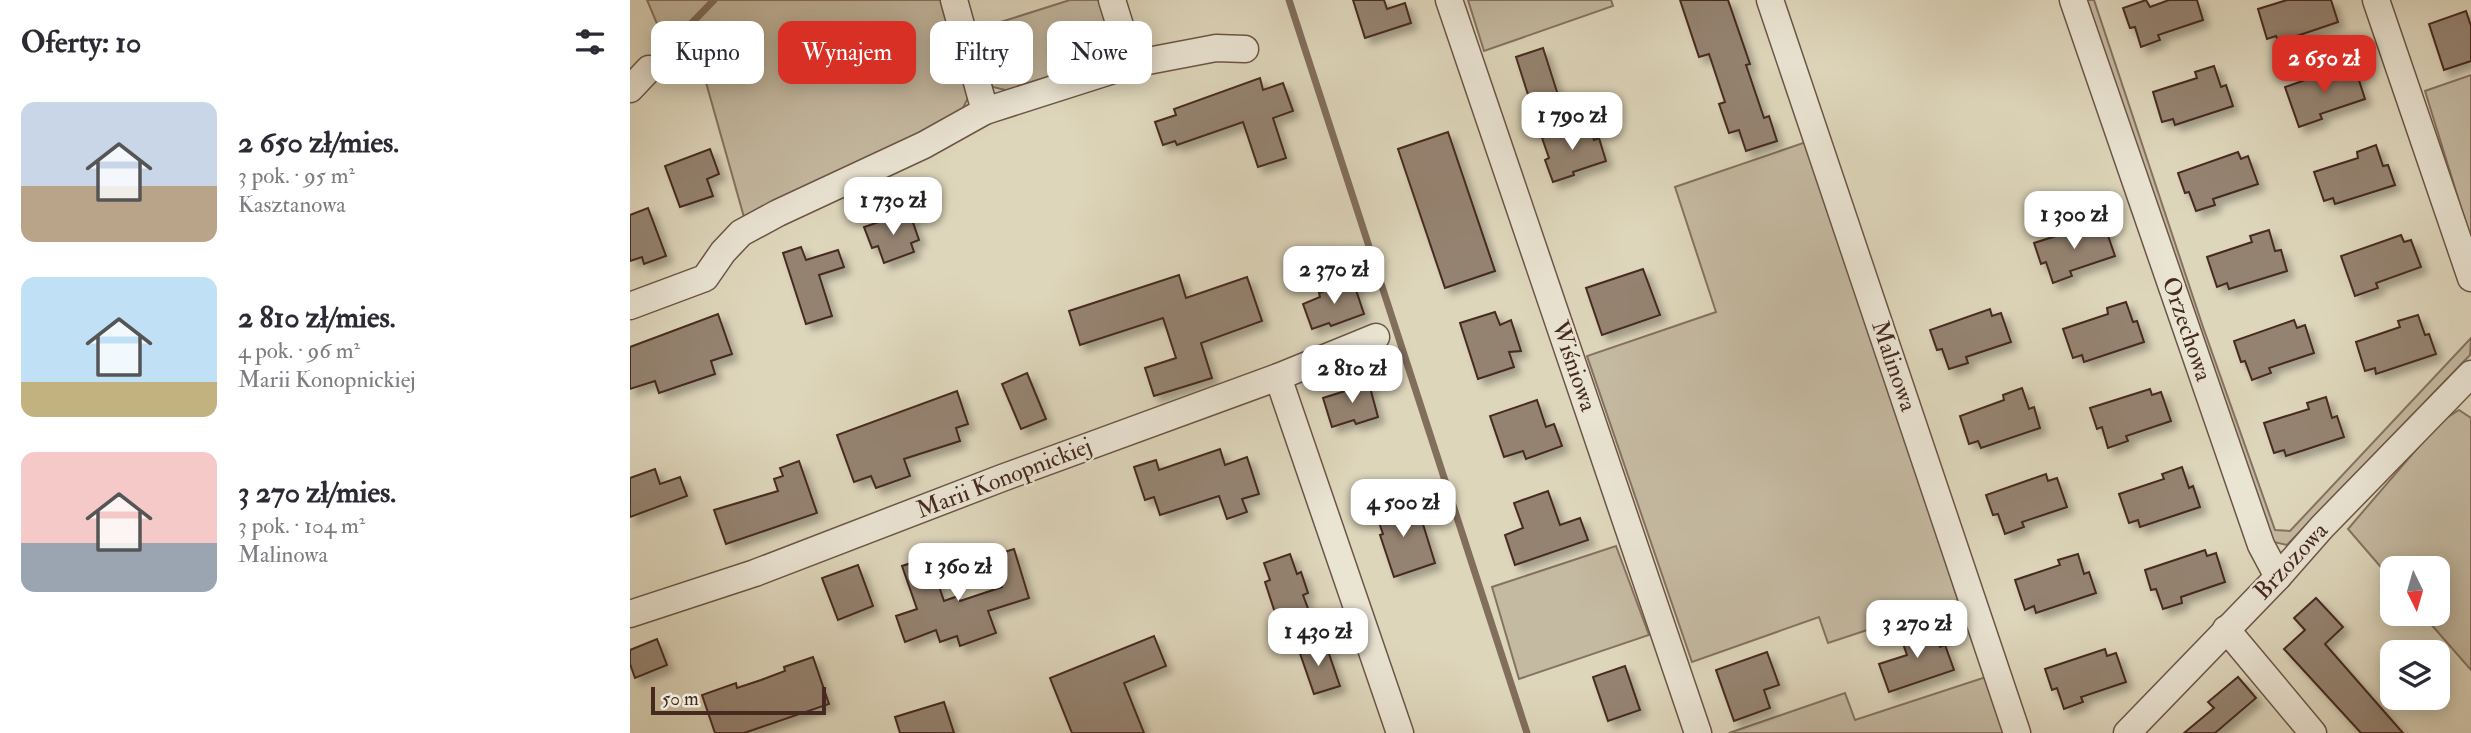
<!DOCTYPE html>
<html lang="pl">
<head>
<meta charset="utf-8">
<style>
	body { margin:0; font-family:"IM FELL Double Pica",serif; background:#f7f7f7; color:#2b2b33; height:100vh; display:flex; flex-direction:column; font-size:26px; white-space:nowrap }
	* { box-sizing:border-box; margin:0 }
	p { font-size:23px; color:#7c7c81 }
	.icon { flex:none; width:38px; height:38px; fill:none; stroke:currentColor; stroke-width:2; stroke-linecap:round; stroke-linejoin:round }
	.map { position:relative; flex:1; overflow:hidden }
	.side { display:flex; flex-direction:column; background:#fff; width:630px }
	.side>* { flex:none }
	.top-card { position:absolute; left:21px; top:21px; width:665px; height:63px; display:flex; gap:14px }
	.needle { width:46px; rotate:175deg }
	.buttons { position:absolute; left:1750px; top:556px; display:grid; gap:14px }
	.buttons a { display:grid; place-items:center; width:70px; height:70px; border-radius:14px; background:#fff; box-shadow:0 4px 18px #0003; font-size:35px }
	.scale { position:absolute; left:21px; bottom:18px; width:175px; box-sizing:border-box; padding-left:7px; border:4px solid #462a20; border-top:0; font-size:19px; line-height:24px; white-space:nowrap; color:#462a20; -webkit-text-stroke:5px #eae4d3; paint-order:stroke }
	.price { position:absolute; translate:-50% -60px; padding:0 16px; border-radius:14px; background:#fff; color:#222; font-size:23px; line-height:46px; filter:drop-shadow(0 2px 4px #0008) }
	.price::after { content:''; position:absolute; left:50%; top:42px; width:21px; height:16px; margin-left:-10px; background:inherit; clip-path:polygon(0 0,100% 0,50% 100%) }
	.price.current { background:#d93025; color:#fff }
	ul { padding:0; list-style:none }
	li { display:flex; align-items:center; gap:21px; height:175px; padding:0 21px }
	li span { display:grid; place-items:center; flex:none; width:196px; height:140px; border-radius:14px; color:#555 }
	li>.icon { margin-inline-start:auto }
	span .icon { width:84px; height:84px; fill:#fffc; stroke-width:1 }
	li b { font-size:30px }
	h2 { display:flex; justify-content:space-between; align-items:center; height:84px; padding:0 21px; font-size:30px }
	.chip { padding:0 24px; border-radius:14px; background:#fff; box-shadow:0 4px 18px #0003; font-size:24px; line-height:63px }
	.chip.current { background:#d93025; color:#fff }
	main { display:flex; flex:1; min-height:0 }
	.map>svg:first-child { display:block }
	.green { fill:#c4b9a1; stroke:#857260; stroke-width:2 }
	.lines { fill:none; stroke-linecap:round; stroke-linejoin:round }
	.stream { stroke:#826e5d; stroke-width:7 }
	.building { fill:#958371; stroke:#462a20; stroke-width:2; filter:url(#shadow) }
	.minor-casing { stroke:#6c5547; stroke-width:29 }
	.minor { stroke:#eae4d3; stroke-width:26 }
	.labels { text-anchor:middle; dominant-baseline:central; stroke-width:5; stroke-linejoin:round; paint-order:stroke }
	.street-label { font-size:24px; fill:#462a20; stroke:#eae4d3 }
</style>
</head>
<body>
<main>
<section class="side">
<h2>Oferty: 10<svg class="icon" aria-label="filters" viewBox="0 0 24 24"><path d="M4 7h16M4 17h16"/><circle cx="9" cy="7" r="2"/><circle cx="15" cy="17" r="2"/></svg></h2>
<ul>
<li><span style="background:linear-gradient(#c9d6e8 60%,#b9a48a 0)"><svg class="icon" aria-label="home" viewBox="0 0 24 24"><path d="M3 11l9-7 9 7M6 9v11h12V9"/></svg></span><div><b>2 650 zł/mies.</b><p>3 pok. · 95 m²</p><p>Kasztanowa</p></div></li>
<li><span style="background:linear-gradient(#bfe0f5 75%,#c2b280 0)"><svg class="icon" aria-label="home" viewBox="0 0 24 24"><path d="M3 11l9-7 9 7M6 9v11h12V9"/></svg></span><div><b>2 810 zł/mies.</b><p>4 pok. · 96 m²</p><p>Marii Konopnickiej</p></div></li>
<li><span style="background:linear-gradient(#f6c9c9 65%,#9aa5b1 0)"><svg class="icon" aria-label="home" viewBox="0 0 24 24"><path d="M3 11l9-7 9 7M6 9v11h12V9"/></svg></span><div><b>3 270 zł/mies.</b><p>3 pok. · 104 m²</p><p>Malinowa</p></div></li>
</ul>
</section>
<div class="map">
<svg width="1841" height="733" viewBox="0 0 1841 733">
	<defs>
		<filter id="shadow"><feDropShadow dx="6" dy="6" stdDeviation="3.5" flood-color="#0004"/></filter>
	</defs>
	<rect width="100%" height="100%" fill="#ded6bb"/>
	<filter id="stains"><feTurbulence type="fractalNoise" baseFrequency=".00286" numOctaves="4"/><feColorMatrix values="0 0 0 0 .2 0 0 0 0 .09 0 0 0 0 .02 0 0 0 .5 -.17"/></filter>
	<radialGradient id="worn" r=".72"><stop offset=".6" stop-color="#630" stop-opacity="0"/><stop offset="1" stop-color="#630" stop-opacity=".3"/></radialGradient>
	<!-- green -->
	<g class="green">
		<polygon points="17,0 316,0 340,94 329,116 114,217 64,40 47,55 33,38"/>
		<polygon points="440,0 475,0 489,56 383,92 359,86 339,32"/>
		<polygon points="838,0 981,0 983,6 854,51"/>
		<polygon points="1455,0 1464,0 1573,327 1645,530 1660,531 1841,338 1840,355 1657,545 1639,541"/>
		<polygon points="1841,75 1841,240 1795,91"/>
		<polygon points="1179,141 1328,600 1198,643 1189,617 1062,662 957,356 1086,312 1045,187"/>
		<polygon points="1829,410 1841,418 1841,670 1792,614 1808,614 1808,569 1762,569 1762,580 1718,529 1809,423"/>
		<polygon points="986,546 1019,635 889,679 862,587"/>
		<polygon points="1359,676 1379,733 1099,733 1215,693 1225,720"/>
	</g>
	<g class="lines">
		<!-- stream -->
		<g class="stream">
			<polyline points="659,0 897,733"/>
			<polyline points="26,60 84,0"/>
		</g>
	</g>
	<!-- building -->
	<g class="building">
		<polygon points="723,0 754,0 757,9 775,3 781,23 735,38"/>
		<polygon points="1050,0 1098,0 1120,64 1116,65 1134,118 1139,116 1147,141 1116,151 1109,130 1099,133 1089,104 1095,102 1079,54 1069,57"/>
		<polygon points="1516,0 1520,7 1539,0 1567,0 1573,20 1528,35 1530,40 1511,47 1505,27 1500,28 1493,8"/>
		<polygon points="1657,0 1701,0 1708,22 1649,42 1646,36 1637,39 1628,9"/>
		<polygon points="1836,11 1841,26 1841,61 1814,70 1799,24"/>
		<polygon points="913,48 928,95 901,104 886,57"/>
		<polygon points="1584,66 1591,87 1596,85 1603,106 1545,125 1543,119 1532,122 1523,92 1567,78 1565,72"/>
		<polygon points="1715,66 1718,74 1726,71 1735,99 1690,114 1692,119 1669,127 1655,87"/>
		<polygon points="630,78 633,90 653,83 663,111 643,118 656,158 628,167 613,122 547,145 545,141 533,145 525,122 546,115 544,109"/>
		<polygon points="958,123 964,140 969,138 976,161 943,172 944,175 923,182 915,160 919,158 912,138"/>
		<polygon points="818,132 865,271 815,288 768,149"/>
		<polygon points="1746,145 1753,166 1758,165 1765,185 1705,204 1703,198 1694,201 1684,172 1728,158 1727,152"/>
		<polygon points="80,149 89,174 77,179 83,196 50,207 35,166"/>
		<polygon points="1608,152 1611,159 1618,156 1628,184 1583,199 1585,205 1566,211 1559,192 1555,193 1548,173"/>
		<polygon points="18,208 36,256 14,264 12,257 0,261 0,215"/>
		<polygon points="280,214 289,240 281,243 284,252 254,263 248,246 242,248 234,227 266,216 267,219"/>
		<polygon points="1464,224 1466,229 1475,227 1485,256 1440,271 1442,276 1423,283 1416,262 1411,264 1404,243"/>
		<polygon points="1639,230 1645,251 1651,250 1657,271 1599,289 1597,283 1587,287 1577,257 1622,242 1620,236"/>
		<polygon points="1771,235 1774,242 1781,240 1791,267 1746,283 1748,288 1725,296 1711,256"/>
		<polygon points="171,247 176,260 208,250 214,267 189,275 202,316 176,324 153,253"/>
		<polygon points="1013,269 1030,315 972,335 956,288"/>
		<polygon points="549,275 556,298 617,277 632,321 571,343 582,378 524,396 515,368 546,358 533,318 450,345 439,311"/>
		<polygon points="723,281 734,314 701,326 699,323 682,329 673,304 690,297 689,293"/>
		<polygon points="1496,302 1503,322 1507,321 1514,342 1454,362 1452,355 1443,358 1433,329 1478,314 1477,308"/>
		<polygon points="1360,309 1362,316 1371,313 1381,342 1336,357 1338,363 1319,369 1312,349 1307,350 1300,330"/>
		<polygon points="865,312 870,325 881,320 891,351 879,352 884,367 848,379 830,323"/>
		<polygon points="88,314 102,354 81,361 85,374 29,393 25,381 0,389 0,347"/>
		<polygon points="1788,315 1795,335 1799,334 1806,354 1746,374 1745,368 1735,371 1726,342 1770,327 1768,321"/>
		<polygon points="1664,320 1667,328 1675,325 1684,353 1639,368 1641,373 1622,380 1615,361 1611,362 1604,341"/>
		<polygon points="397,373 416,419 391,429 372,384"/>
		<polygon points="738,380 748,417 726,424 724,420 702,427 693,398 715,391 714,388"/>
		<polygon points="1392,388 1399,409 1404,407 1410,428 1351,448 1348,441 1339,444 1330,416 1374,400 1373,395"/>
		<polygon points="1520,389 1522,395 1531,392 1541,421 1496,436 1498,441 1478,448 1472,427 1467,429 1460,408"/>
		<polygon points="327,391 338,424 326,428 330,441 274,459 280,476 246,488 241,476 224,482 207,435"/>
		<polygon points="1696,397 1702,418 1707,416 1714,437 1656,456 1654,450 1644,453 1634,423 1679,409 1677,403"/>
		<polygon points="907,400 916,427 924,424 932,446 896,459 893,451 874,457 860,416"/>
		<polygon points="590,449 595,465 617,457 629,494 612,499 617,512 597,519 589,496 530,515 524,497 515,500 504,467 526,460 529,470"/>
		<polygon points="169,461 187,513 96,544 84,510 148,491 144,479 153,476 150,468"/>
		<polygon points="1552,467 1559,488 1563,486 1570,507 1510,527 1508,520 1499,523 1489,494 1534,479 1532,474"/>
		<polygon points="25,469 30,484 50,477 57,496 0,517 0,478"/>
		<polygon points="1416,474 1418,481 1427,478 1437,507 1392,522 1394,527 1375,534 1368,514 1363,515 1356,495"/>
		<polygon points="918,491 930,525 950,518 958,540 885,565 875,535 893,528 884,503"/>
		<polygon points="772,499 780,525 792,521 805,563 764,577 750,535 753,534 744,508"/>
		<polygon points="384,549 399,598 358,611 366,633 330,646 327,636 310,642 306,630 275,642 266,616 287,609 272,566 299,557 314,601 328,596 330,601 372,587 362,556"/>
		<polygon points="1575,550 1577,556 1586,553 1595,582 1551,597 1552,603 1533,609 1526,589 1521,590 1515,570"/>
		<polygon points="660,554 667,574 671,572 678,593 673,595 680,614 649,625 635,582 640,580 634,563"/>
		<polygon points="1448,554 1454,574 1459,572 1466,593 1406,613 1404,606 1395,610 1385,580 1430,565 1428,560"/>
		<polygon points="228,565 243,606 208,620 192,578"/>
		<polygon points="1686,598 1713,627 1695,644 1773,733 1731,733 1654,649 1675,630 1664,618"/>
		<polygon points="1302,624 1310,647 1315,645 1324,670 1259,692 1249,664 1277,655 1270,635"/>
		<polygon points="524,636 536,666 494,683 514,733 442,733 420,678"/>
		<polygon points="664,636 684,652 697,648 710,686 684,694"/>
		<polygon points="27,639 37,665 5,678 0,664 0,650"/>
		<polygon points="1475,649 1477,656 1486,653 1496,682 1451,697 1453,702 1434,709 1427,688 1422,690 1415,669"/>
		<polygon points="1137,652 1149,685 1134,690 1140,708 1104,721 1086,670"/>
		<polygon points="183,657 199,704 114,733 85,733 72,695 106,683 107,688 131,680 155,671 154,667"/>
		<polygon points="995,666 1010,710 978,721 963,677"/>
		<polygon points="1608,677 1626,698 1585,733 1554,733 1584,708 1578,702"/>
		<polygon points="314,702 324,733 270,733 265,717"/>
	</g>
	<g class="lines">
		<defs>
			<g id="minor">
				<polyline points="819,0 1068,733"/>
				<polyline points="1140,0 1387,733"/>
				<polyline points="1443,0 1631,545 1648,577"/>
				<polyline points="1746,0 1841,278"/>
				<polyline points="502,64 586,48 615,49"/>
				<polyline points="0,89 19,69"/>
				<polyline points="355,111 502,64 482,0"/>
				<polyline points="0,306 75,278 93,252 111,233 148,213 294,145 355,111 324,0"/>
				<polyline points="648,377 770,733"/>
				<polyline points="0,614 125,573 372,478 648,377 746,337"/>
				<polyline points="1596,629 1683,733"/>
				<polyline points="1497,733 1648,577 1692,527 1841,374"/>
			</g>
		</defs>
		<!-- minor casing -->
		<use href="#minor" class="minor-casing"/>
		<!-- minor -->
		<use href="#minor" class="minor"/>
	</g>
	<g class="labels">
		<!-- street labels -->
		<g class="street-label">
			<text transform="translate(1557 329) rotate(71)">Orzechowa</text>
			<text transform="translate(944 366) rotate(71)">Wiśniowa</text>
			<text transform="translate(1264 366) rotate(71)">Malinowa</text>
			<text transform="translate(374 478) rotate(-21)">Marii Konopnickiej</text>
			<text transform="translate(1661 561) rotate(-47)">Brzozowa</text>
		</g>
	</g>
	<rect width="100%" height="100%" filter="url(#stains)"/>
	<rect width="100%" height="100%" fill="url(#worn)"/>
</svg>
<div class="buttons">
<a><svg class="needle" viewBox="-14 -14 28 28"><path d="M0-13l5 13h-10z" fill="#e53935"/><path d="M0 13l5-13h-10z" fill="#7c7c81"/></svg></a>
<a><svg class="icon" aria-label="layers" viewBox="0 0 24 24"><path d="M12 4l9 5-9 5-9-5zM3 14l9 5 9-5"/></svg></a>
</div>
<div class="scale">50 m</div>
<b class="price current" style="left:1694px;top:95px">2 650 zł</b>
<b class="price" style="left:942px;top:152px">1 790 zł</b>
<b class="price" style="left:263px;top:237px">1 730 zł</b>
<b class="price" style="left:1444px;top:251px">1 300 zł</b>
<b class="price" style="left:704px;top:306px">2 370 zł</b>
<b class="price" style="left:722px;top:405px">2 810 zł</b>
<b class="price" style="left:773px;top:539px">4 500 zł</b>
<b class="price" style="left:328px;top:603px">1 360 zł</b>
<b class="price" style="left:1287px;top:660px">3 270 zł</b>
<b class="price" style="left:688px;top:668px">1 430 zł</b>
<div class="top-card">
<a class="chip">Kupno</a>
<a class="chip current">Wynajem</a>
<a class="chip">Filtry</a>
<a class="chip">Nowe</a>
</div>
</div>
</main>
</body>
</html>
